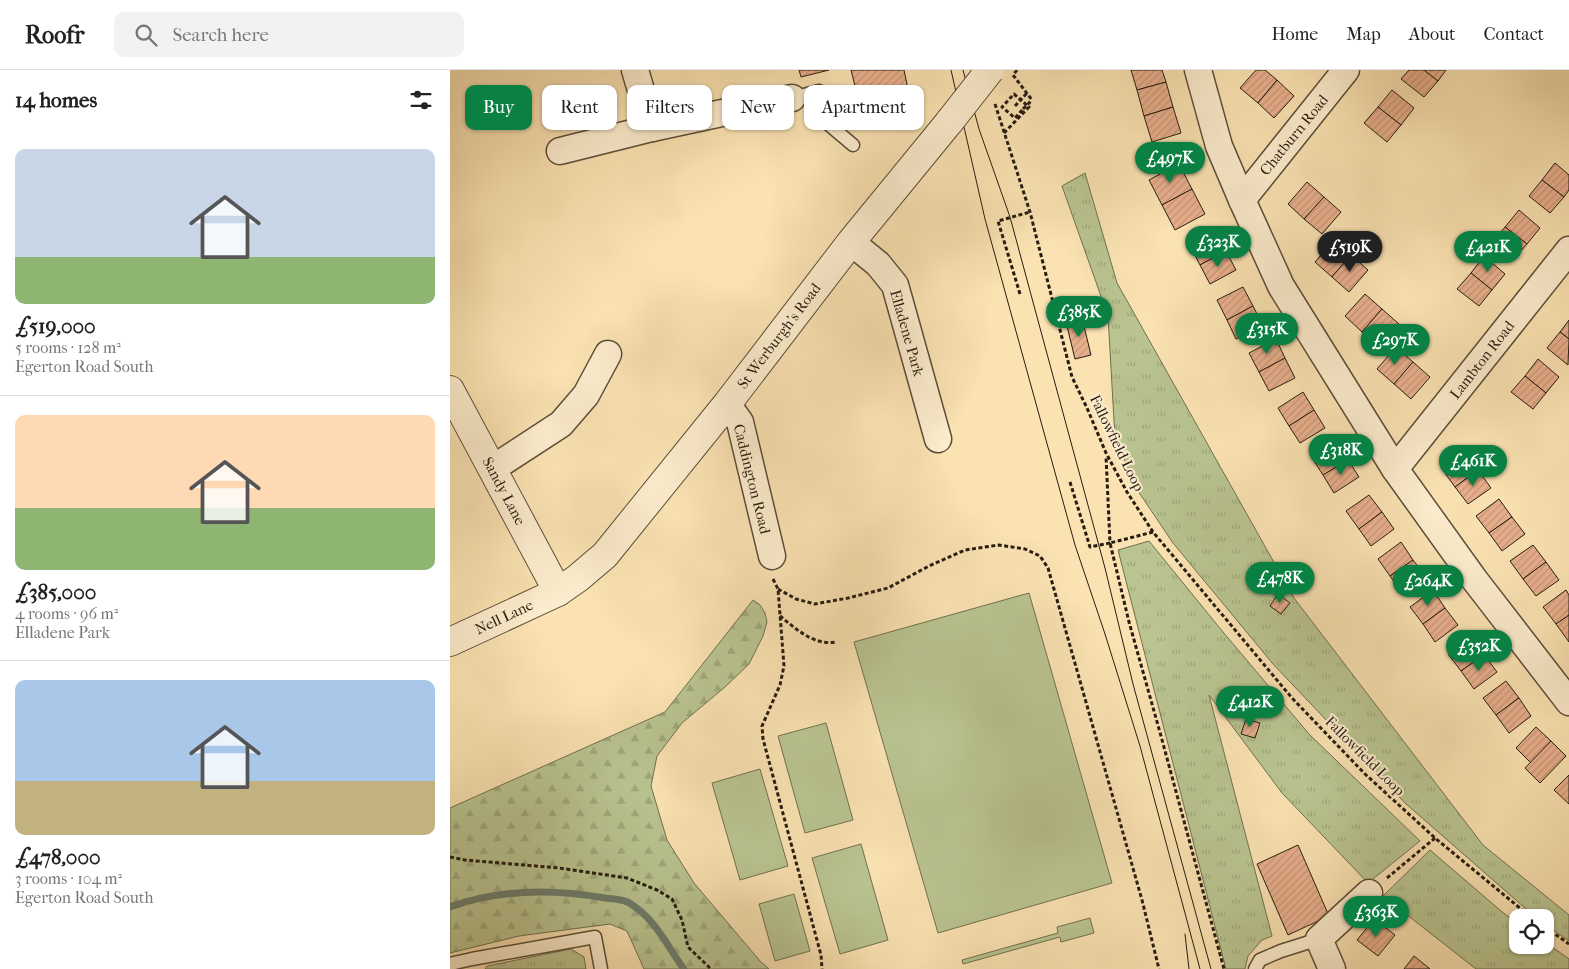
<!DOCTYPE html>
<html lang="en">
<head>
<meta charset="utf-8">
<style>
	body { margin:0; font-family:"IM FELL French Canon",serif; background:#f2f2f2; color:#222; height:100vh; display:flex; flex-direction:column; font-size:19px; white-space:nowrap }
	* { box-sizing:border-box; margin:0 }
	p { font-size:16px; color:#767676 }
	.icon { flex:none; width:28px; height:28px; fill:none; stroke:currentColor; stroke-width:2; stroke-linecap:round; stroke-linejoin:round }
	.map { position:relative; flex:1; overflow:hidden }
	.panel { display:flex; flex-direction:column; background:#fff; width:450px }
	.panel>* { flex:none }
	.hud { position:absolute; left:15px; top:15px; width:475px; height:45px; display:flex; gap:10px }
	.fabs { position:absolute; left:1059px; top:839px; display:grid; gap:10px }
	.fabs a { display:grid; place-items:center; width:45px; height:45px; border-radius:10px; background:#fff; box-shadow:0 1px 4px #0004; font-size:25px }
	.price { position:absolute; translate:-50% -42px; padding:0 11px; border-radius:18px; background:#0b8043; color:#fff; font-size:16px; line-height:32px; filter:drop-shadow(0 1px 2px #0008) }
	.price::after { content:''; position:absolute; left:50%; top:30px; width:15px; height:11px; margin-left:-8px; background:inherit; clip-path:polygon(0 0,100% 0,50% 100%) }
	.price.current { background:#222; color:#fff }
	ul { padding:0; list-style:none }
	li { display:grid; align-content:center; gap:10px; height:265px; padding:0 15px }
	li+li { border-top:1px solid #e0e0e0 }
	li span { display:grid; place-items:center; height:155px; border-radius:10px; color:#555 }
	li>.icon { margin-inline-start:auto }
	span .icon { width:90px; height:90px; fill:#fffc; stroke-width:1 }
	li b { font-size:21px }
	h2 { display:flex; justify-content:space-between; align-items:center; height:60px; padding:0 15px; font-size:21px }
	.chip { padding:0 18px; border-radius:10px; background:#fff; box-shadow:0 1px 4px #0004; font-size:18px; line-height:45px }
	.chip.current { background:#0b8043; color:#fff }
	header { display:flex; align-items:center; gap:30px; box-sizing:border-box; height:70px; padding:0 25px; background:#fff; border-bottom:1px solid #e0e0e0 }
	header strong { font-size:24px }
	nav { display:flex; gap:28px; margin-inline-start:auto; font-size:18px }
	.search { width:350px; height:45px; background:#f2f2f2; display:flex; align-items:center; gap:12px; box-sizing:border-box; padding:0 18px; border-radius:10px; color:#767676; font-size:19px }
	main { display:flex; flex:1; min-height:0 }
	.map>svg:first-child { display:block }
	.grass { fill:url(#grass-tufts); stroke:#707050 }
	.forest { fill:url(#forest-firs); stroke:#707050 }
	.pitch { fill:#b9c490; stroke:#707050 }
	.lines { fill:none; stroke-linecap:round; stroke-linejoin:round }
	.stream { stroke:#6e7d6d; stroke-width:7 }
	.building { fill:url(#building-hatch); stroke:#271c11 }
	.service-casing { stroke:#5c4e39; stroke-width:15 }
	.minor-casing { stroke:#5c4e39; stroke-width:29 }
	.tertiary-casing { stroke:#5c4e39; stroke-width:30 }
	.path { stroke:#271c11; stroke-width:3; stroke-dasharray:4 2.5; stroke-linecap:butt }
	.service { stroke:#fceccd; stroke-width:12 }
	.minor { stroke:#fceccd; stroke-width:26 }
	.tertiary { stroke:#fceccd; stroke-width:28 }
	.tram { stroke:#271c11; stroke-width:1 }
	.tertiary-bridge-casing { stroke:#5c4e39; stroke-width:30; stroke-linecap:butt }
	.path-bridge { stroke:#271c11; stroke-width:3; stroke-dasharray:4 2.5; stroke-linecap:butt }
	.tertiary-bridge { stroke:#fceccd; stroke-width:28 }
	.labels { text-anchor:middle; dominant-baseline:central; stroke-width:4; stroke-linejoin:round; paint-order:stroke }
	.street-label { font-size:15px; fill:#271c11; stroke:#fceccd }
</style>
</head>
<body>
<header>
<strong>Roofr</strong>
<div class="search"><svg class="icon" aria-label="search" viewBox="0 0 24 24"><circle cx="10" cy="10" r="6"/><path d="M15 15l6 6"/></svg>Search here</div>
<nav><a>Home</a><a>Map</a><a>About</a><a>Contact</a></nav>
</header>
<main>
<section class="panel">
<h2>14 homes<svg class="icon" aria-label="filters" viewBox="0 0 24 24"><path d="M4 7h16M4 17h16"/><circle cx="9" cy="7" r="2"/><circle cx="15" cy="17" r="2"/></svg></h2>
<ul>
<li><span style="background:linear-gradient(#c9d6e8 70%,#8fb573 0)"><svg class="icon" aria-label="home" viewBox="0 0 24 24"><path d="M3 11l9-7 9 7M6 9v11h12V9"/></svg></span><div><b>£519,000</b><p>5 rooms · 128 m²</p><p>Egerton Road South</p></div></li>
<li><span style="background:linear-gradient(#ffd9b3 60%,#8fb573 0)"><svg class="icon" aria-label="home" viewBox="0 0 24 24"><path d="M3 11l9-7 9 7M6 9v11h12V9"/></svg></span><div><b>£385,000</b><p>4 rooms · 96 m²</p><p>Elladene Park</p></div></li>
<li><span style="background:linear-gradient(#a9c7e8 65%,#c2b280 0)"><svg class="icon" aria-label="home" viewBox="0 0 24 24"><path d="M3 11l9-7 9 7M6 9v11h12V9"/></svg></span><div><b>£478,000</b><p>3 rooms · 104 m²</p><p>Egerton Road South</p></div></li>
</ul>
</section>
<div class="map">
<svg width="1119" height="899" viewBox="0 0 1119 899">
	<defs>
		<pattern id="grass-tufts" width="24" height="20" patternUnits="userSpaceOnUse" patternTransform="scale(1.25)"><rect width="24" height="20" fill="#b9c490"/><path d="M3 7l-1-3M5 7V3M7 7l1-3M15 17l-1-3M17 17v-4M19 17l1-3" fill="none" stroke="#9fa87b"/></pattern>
		<pattern id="forest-firs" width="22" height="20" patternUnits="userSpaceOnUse" patternTransform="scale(1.25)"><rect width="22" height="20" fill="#b9c490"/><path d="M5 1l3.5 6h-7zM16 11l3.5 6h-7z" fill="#9fa87b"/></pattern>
		<pattern id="building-hatch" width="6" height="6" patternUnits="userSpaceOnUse" patternTransform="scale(1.25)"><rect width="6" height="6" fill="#e8af8c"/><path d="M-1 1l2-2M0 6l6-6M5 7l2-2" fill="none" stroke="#c79678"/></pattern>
	</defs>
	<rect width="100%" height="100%" fill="#fae2b2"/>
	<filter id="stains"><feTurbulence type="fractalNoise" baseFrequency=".004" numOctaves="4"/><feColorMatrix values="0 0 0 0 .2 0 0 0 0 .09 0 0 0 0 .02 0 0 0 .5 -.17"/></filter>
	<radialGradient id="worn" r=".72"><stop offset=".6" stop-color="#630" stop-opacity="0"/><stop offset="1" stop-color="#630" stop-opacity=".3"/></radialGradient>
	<!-- grass -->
	<g class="grass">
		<polygon points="635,103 667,213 844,528 1033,775 1119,845 1119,871 1095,854 1095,848 1086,847 1083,845 955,733 823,594 723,473 688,421 665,368 658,246 612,116"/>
		<polygon points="699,471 773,562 859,664 970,771 918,813 832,723 759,625 822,866 812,870 798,886 795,899 776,899 668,480"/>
		<polygon points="980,780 1051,841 1067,853 1068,875 1095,875 1095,872 1119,889 1119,899 1026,899 933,826"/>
		<polygon points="121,879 134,887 136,899 35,899 37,896"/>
	</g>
	<!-- forest -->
	<polygon class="forest" points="303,530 310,535 315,543 317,552 313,566 299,594 275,617 232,653 207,686 201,716 217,770 244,813 310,891 319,899 194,899 177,861 160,854 69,866 0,883 0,738 215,642"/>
	<!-- pitch -->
	<g class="pitch">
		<polygon points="579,523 662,813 488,863 404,572"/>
		<polygon points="376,653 403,750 355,763 328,666"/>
		<polygon points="310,699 338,796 290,810 262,713"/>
		<polygon points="411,774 438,870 390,884 362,788"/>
		<polygon points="344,824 360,881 325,891 309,834"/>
		<polygon points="640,848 644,863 611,872 610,867 513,894 512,890 608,863 607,857"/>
	</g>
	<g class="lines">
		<!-- stream -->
		<path class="stream" d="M0 837C49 819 104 819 155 828 163 829 175 829 181 834 206 850 217 876 234 899"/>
	</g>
	<!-- building -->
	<g class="building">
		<polygon points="349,0 379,0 351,7"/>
		<polygon points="401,0 454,0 459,24 441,28 444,40 432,43 430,31 410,36"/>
		<polygon points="681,0 712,0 716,12 687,20"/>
		<polygon points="806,0 815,0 827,10 808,33 790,18"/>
		<polygon points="959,0 974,0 988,11 974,27 951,9"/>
		<polygon points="974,0 996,0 988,11"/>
		<polygon points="827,10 844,26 824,48 808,33"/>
		<polygon points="716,12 723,37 694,46 687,20"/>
		<polygon points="942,20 964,38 951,55 928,37"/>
		<polygon points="723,37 731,63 702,72 694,46"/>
		<polygon points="928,37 951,55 937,72 914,53"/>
		<polygon points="1105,93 1119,105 1119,120 1114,127 1092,110"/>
		<polygon points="729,94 742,119 712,135 699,110"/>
		<polygon points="1092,110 1114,127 1100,143 1079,126"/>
		<polygon points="857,112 874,127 854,149 838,134"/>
		<polygon points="742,119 755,144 725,160 712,135"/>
		<polygon points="874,127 891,142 872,164 854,149"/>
		<polygon points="1069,140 1090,158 1077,174 1055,157"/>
		<polygon points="1055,157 1077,174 1063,190 1042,173"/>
		<polygon points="767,162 776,181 750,195 740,176"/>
		<polygon points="884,170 901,185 882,207 865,192"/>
		<polygon points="776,181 786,200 760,214 750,195"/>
		<polygon points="901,185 918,200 899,222 882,207"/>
		<polygon points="1034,186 1055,204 1042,220 1021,203"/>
		<polygon points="1021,203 1042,220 1029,236 1007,219"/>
		<polygon points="793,217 803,236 777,250 767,230"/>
		<polygon points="915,224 932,239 912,262 895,246"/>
		<polygon points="803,236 813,256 786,269 777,250"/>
		<polygon points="932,239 949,254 929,277 912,262"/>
		<polygon points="632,248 641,285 625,289 616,252"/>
		<polygon points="1119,250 1119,269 1110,262"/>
		<polygon points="1110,262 1119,269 1118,295 1097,278"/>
		<polygon points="826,269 835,288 809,302 799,283"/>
		<polygon points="946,277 963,292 944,314 927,299"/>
		<polygon points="835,288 845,308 819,321 809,302"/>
		<polygon points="1088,289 1109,307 1096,323 1075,306"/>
		<polygon points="963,292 980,307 961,329 944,314"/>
		<polygon points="1075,306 1096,323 1083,339 1061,322"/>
		<polygon points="853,322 864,340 839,356 828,338"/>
		<polygon points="864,340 875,358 850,373 839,356"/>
		<polygon points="887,372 898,390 873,405 862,388"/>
		<polygon points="1015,383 1028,400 1005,417 992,399"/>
		<polygon points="898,390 909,407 884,423 873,405"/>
		<polygon points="1028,400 1041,418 1018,434 1005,417"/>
		<polygon points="919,425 932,442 909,459 896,441"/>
		<polygon points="1049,429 1062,447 1039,463 1026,446"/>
		<polygon points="932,442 944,459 921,476 909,459"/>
		<polygon points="1062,447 1075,464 1052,481 1039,463"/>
		<polygon points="951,472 963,490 940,506 928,489"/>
		<polygon points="1083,475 1096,492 1073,509 1060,491"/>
		<polygon points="963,490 976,507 953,524 940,506"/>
		<polygon points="1096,492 1109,510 1086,526 1073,509"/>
		<polygon points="983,520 995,538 973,554 960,537"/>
		<polygon points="1116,520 1119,525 1119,545 1106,554 1093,537"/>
		<polygon points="828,524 840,533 831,544 820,536"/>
		<polygon points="995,538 1008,555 985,572 973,554"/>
		<polygon points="1119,545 1119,572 1106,554"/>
		<polygon points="1021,567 1034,585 1011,601 998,584"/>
		<polygon points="1034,585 1047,602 1024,619 1011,601"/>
		<polygon points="1056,611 1069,628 1046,645 1033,628"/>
		<polygon points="1069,628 1081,646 1059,663 1046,645"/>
		<polygon points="796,649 810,653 805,668 791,664"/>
		<polygon points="1086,657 1101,671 1081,693 1066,678"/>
		<polygon points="1101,671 1116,686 1090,713 1075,698"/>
		<polygon points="1119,705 1119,734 1104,720"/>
		<polygon points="848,775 879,846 838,865 807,794"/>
		<polygon points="924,849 945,865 928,886 907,870"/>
		<polygon points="964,886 980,899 954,899"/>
	</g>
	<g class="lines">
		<defs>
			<g id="service">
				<polyline points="342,28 369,21 377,53 403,75"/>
				<polyline points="0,894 22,889 145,867 151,899"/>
				<polyline points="805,899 810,890 831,881 869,869"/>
			</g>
			<g id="minor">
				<polyline points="185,0 202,58 342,28"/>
				<polyline points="748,0 769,76 792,130 831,216 945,399 1024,509 1119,632"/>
				<polyline points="110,81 202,58"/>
				<polyline points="792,130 896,0"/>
				<polyline points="401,172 428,194 445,215 488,369"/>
				<polyline points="277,334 290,352 322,486"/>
				<polyline points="42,399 111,354 136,325 158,284"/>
				<polyline points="945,399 1119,180"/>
				<polyline points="882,899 869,869 919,823"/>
			</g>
			<g id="tertiary">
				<polyline points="0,320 108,522"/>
				<polyline points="0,572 108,522 128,508 155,485 277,334 401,172 500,51"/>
			</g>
		</defs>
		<!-- service casing -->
		<use href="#service" class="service-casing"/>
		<!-- minor casing -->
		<use href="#minor" class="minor-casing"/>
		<!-- tertiary casing -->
		<use href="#tertiary" class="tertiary-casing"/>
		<!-- path -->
		<g class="path">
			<polyline points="567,0 563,5 582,30"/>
			<polyline points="545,34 580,142 622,307 637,338 656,383 677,422 703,462 842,628 915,704 985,768 1082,848"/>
			<polyline points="554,63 579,37 564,24 552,37 565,48 573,39"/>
			<polyline points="570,224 548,151 580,142"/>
			<polyline points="620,412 640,477 660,473 656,386"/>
			<polyline points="703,462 660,473 679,552 711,666 774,899"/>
			<polyline points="323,509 328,519 334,596 330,615 312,656 313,669 371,885 372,899"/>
			<polyline points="328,519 346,529 365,534 398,528 438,518 479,496 515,480 549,475 575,479 590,486 598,498 692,830 709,899"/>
			<path d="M330 546C346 559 364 576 386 572"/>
			<polyline points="0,787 15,790 109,798 177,808 207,820 222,829 232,850 238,877 261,899"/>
			<polyline points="937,808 985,768"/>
			<polyline points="1095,857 1119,874"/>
		</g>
		<!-- service -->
		<use href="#service" class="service"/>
		<!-- minor -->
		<use href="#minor" class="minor"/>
		<!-- tertiary -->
		<use href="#tertiary" class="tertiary"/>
		<!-- tram -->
		<g class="tram">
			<polyline points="501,0 535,149 625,475 655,564 690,676 750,899"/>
			<polyline points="513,0 529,59 560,147 655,498 683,614 761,899"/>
			<polyline points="735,864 739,899"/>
		</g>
		<defs>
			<polyline id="tertiary-bridge" points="500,51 540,0"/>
		</defs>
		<!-- tertiary-bridge casing -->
		<use href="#tertiary-bridge" class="tertiary-bridge-casing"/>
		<!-- path-bridge -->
		<g class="path-bridge">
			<polyline points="565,36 577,23"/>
			<polyline points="573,39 582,30"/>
		</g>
		<!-- tertiary-bridge -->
		<use href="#tertiary-bridge" class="tertiary-bridge"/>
	</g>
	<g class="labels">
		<!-- street labels -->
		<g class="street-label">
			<text transform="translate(844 65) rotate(-51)">Chatburn Road</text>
			<text transform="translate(457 263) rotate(74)">Elladene Park</text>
			<text transform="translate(329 266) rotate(-53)">St Werburgh's Road</text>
			<text transform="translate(1032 290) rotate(-52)">Lambton Road</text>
			<text transform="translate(667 373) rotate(64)">Fallowfield Loop</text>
			<text transform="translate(302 409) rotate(76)">Caddington Road</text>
			<text transform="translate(54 421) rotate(62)">Sandy Lane</text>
			<text transform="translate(54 547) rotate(-25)">Nell Lane</text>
			<text transform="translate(915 686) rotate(45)">Fallowfield Loop</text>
		</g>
	</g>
	<rect width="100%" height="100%" filter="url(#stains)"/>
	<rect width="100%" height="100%" fill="url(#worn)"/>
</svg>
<div class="fabs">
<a><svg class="icon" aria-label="locate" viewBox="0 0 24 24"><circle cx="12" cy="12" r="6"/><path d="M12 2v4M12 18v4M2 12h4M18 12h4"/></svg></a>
</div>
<b class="price" style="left:720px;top:114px">£497K</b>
<b class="price" style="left:768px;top:198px">£323K</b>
<b class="price current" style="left:900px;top:203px">£519K</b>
<b class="price" style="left:1038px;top:203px">£421K</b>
<b class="price" style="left:629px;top:268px">£385K</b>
<b class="price" style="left:817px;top:285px">£315K</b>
<b class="price" style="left:945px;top:296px">£297K</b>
<b class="price" style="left:891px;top:406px">£318K</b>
<b class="price" style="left:1023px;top:417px">£461K</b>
<b class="price" style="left:830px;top:534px">£478K</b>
<b class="price" style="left:978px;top:537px">£264K</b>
<b class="price" style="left:1029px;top:602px">£352K</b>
<b class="price" style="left:800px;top:658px">£412K</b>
<b class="price" style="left:926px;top:868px">£363K</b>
<div class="hud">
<a class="chip current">Buy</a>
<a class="chip">Rent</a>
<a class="chip">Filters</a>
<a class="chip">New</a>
<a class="chip">Apartment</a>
</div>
</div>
</main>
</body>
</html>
